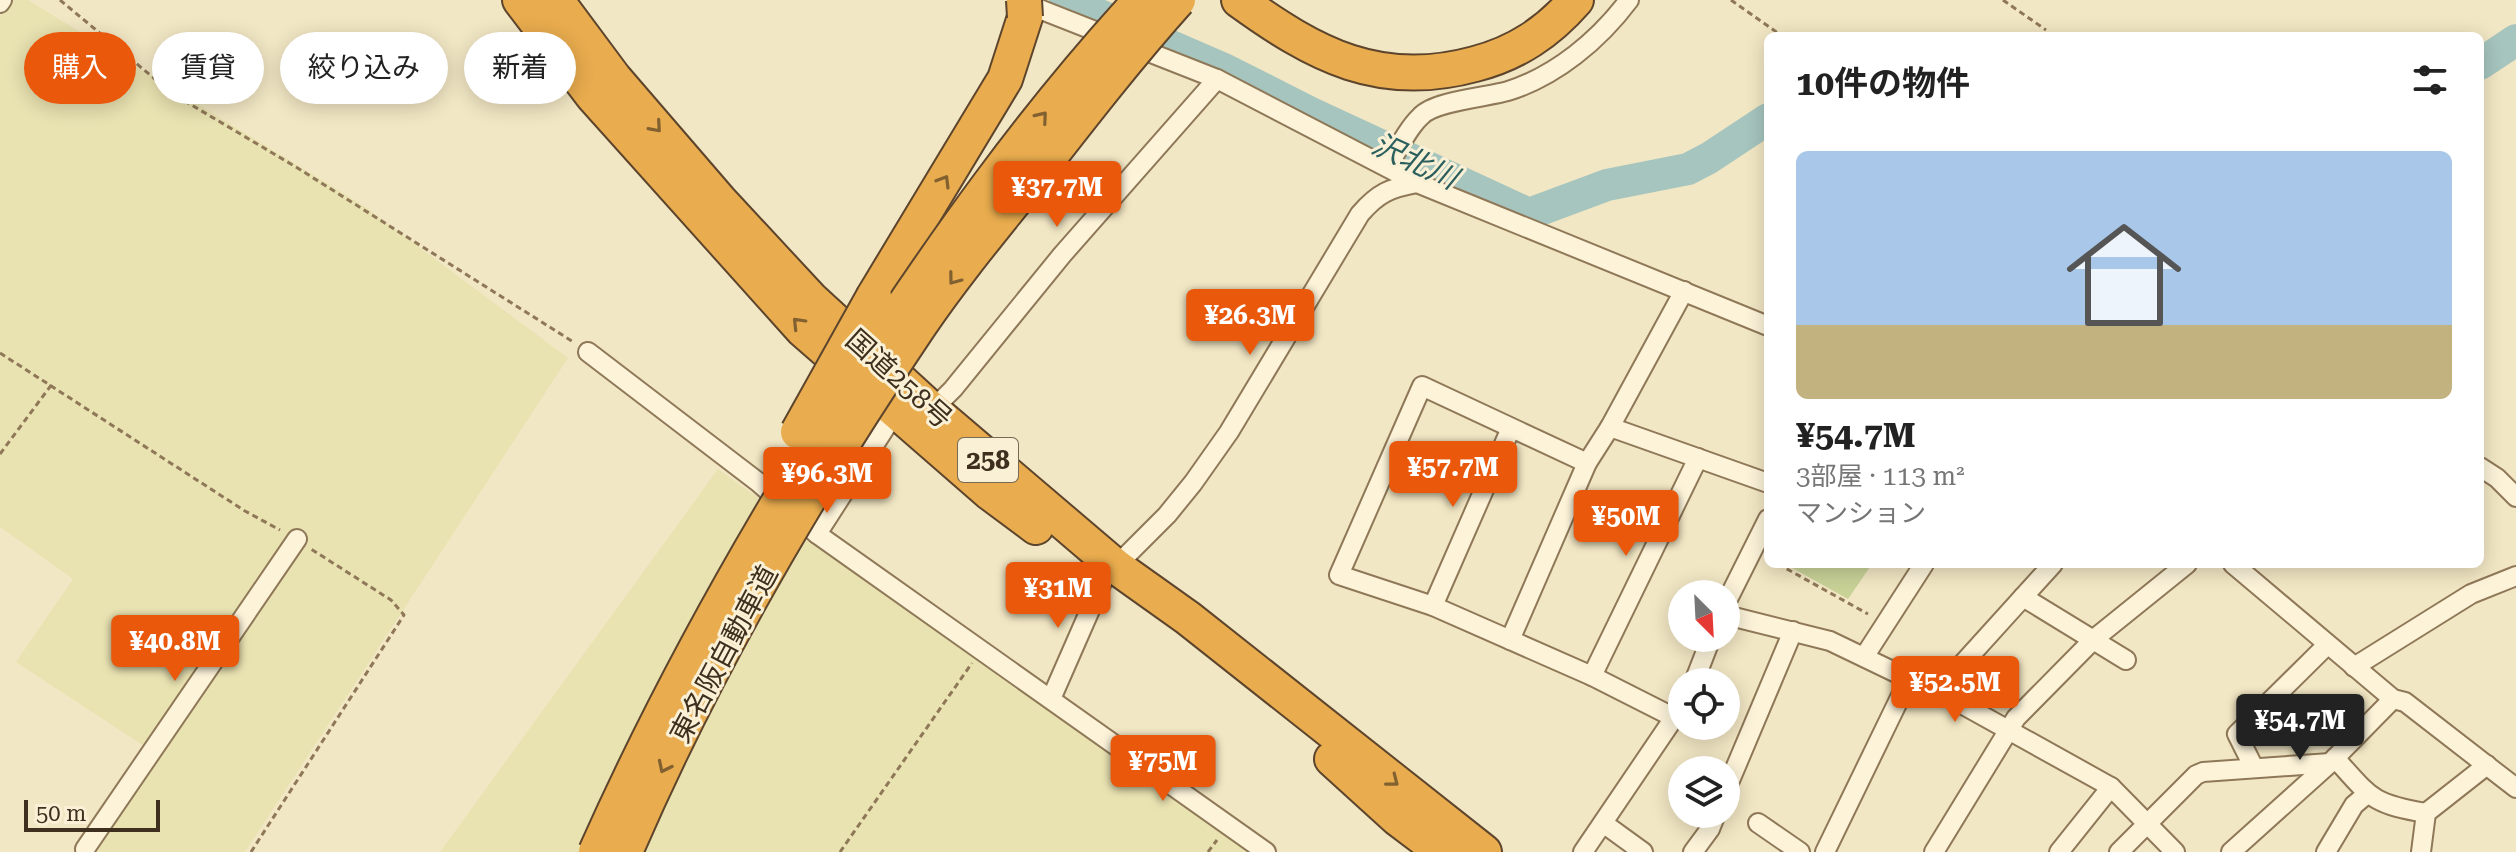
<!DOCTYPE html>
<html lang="ja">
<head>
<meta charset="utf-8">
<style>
	body { margin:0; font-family:"Roboto Serif","Noto Sans JP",serif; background:#f6f6f6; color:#222; height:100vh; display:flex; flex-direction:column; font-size:30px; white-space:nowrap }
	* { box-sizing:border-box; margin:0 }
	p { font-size:26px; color:#767676 }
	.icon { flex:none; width:44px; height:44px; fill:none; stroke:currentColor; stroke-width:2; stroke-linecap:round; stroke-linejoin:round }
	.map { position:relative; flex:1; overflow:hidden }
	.panel { position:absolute; left:1764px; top:32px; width:720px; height:536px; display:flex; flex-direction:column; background:#fff; border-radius:12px; box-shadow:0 4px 20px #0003 }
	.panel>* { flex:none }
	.banner { position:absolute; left:24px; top:32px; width:760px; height:72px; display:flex; gap:16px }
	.needle { width:52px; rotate:156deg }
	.controls { position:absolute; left:1668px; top:580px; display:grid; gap:16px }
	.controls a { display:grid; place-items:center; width:72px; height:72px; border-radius:50%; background:#fff; box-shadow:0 4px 20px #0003; font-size:40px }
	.scale { position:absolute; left:24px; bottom:20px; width:136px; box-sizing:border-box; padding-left:8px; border:4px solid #3e2f1e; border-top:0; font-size:22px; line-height:28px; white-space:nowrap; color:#3e2f1e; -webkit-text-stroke:6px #f9f0d5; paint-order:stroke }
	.price { position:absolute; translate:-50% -68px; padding:0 18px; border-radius:8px; background:#ea580c; color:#fff; font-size:26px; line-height:52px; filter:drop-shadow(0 2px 4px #0008) }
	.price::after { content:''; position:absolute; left:50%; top:48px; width:24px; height:18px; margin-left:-12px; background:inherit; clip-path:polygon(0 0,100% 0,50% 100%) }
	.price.on { background:#222; color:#fff }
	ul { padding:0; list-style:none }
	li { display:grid; align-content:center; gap:16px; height:424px; padding:0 32px }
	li+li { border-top:2px solid #e0e0e0 }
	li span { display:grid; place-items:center; height:248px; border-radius:12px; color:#555 }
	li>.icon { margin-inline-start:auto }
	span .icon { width:144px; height:144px; fill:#fffc; stroke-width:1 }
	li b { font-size:34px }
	h2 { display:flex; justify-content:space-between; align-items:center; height:96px; padding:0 32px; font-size:34px }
	.tag { padding:0 28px; border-radius:36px; background:#fff; box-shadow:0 4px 20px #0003; font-size:28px; line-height:72px }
	.tag.on { background:#ea580c; color:#fff }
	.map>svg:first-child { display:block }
	.farmland { fill:#e9e2b1 }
	.green { fill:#c8d297 }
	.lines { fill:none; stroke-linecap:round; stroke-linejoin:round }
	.river { stroke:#a6c5be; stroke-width:32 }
	.street-casing { stroke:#8f7858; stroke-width:22 }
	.highway-casing { stroke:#5d452d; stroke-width:38 }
	.path { stroke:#8f7858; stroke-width:3; stroke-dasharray:6 4; stroke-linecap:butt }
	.street { stroke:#fcf3d9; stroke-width:18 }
	.highway { stroke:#e9ac4e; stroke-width:34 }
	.highway-bridge-casing { stroke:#5d452d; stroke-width:38; stroke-linecap:butt }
	.highway-bridge { stroke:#e9ac4e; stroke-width:34 }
	.oneway { stroke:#826131 }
	.labels { text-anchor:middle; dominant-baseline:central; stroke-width:6; stroke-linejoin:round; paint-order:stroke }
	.shield { fill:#f9f0d5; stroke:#766955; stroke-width:2 }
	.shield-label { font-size:26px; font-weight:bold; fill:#3e2f1e }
	.street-label { font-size:28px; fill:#3e2f1e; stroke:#f9f0d5 }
	.water-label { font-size:30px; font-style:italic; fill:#2b5f5e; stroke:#f9f0d5 }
</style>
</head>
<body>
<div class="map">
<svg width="2516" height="852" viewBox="0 0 2516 852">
	<rect width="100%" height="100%" fill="#f2e7c4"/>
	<!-- farmland -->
	<g class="farmland">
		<polygon points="11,0 28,0 364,206 568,358 245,852 95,852 159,756 16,662 73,579 0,527 0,16"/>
		<polygon points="718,469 1249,852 440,852"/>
	</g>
	<!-- green -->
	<polygon class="green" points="1785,564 1872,564 1848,599"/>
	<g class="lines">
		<!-- river -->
		<g class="river">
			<polyline points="1065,0 1226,70 1311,113 1529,214 1607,185 1688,169 1709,158 1768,119"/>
			<polyline points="2480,64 2516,40"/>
		</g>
		<defs>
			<g id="street">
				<polyline points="1019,1 1217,79 1417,183 1768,326"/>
				<polyline points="0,3 2,0"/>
				<path d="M1388 167C1397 151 1407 129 1421 116 1434 101 1488 97 1508 91 1556 76 1599 40 1629 0"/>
				<polyline points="588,352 758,482 817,534 1266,852"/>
				<polyline points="932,410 953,389 1062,255 1217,79"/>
				<polyline points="1610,427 1768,483"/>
				<polyline points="1587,463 1422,386 1339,575 1433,606 1592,676 1675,718"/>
				<polyline points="2480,467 2497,478 2516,497"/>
				<polyline points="817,534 896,411"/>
				<polyline points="2233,564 2393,699 2405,702 2516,788"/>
				<polyline points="2023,597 2126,660"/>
				<polyline points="1726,603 1768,519"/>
				<polyline points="1433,606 1511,428"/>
				<polyline points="1726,615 1830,641 1909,679 1938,691 2111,787 2175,852"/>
				<polyline points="1510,640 1587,463 1610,427 1684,291"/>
				<polyline points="1864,657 1924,564"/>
				<polyline points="2354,667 2471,594 2516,576"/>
				<polyline points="1592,676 1698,458"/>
				<polyline points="1694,682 1711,638"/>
				<polyline points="1938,691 2053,564"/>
				<path d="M1051 699 1104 578 1167 515 1193 483 1229 432 1360 214C1378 193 1390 188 1417 183"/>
				<path d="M2335 758C2371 798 2372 804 2426 813"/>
				<polyline points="2254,768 2237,734 2327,645"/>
				<polyline points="1726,790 1793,631"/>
				<polyline points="1603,823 1643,852"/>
				<polyline points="1758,823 1800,852"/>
				<polyline points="85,849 297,539"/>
				<polyline points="1583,852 1682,706"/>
				<polyline points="1693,852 1710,829 1716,814"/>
				<polyline points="1825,852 1909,679"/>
				<polyline points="1934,852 2016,718 2094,639 2187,564"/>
				<polyline points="2059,852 2111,787"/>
				<polyline points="2119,852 2196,775 2203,772 2330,763"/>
				<polyline points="2231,852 2330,763 2393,699"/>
				<polyline points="2326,852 2354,805 2367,794"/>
				<polyline points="2421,852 2426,813 2487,765"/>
			</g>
			<g id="highway">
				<polyline points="520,0 593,96 803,330 989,492 1036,527"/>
				<polyline points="556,0 614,78 720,201 811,299 932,410 1115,566 1188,618 1484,852"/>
				<path d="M1239 0C1315 55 1380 90 1475 64 1517 53 1548 32 1576 0"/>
				<polyline points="874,296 1005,79 1025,17"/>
				<polyline points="1332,759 1397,818 1442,852"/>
			</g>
		</defs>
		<!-- street casing -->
		<use href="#street" class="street-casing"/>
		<!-- highway casing -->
		<use href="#highway" class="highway-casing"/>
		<!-- path -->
		<g class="path">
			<polyline points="60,0 173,94 296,167 575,343"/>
			<polyline points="1731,0 1782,36"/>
			<polyline points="2003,0 2046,30"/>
			<polyline points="0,353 245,511 280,530"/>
			<polyline points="0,454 52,384"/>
			<polyline points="1778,564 1868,614"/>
			<polyline points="251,852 404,615 391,600 311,549"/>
			<polyline points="840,852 972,663"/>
			<polyline points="1208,852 1217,840"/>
		</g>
		<!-- street -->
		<use href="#street" class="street"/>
		<!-- highway -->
		<use href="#highway" class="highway"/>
		<defs>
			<g id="highway-bridge">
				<polyline points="1024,0 1025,17"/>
				<polyline points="798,432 874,296"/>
				<path d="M596 852C669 688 757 532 854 381 940 248 1033 117 1141 0"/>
				<path d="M625 852C704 668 807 492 919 326 955 273 997 223 1037 173 1083 114 1128 56 1178 0"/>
			</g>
		</defs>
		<!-- highway-bridge casing -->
		<use href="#highway-bridge" class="highway-bridge-casing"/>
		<!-- highway-bridge -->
		<use href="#highway-bridge" class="highway-bridge"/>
	</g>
	<!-- one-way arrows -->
	<defs><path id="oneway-chevron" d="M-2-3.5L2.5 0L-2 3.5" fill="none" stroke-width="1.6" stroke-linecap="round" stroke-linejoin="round" transform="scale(2)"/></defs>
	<g class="oneway">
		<use href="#oneway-chevron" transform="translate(1042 117) rotate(-50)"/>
		<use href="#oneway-chevron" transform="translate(656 127) rotate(49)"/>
		<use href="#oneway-chevron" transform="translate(944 181) rotate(-59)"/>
		<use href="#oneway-chevron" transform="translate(954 279) rotate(127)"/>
		<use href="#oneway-chevron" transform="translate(798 323) rotate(-134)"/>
		<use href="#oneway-chevron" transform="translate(664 767) rotate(116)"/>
		<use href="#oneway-chevron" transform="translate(1393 781) rotate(38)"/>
	</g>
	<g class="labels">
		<!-- shield labels -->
		<rect class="shield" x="958" y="438" width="60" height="44" rx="6"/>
		<g class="shield-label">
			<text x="988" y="460">258</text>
		</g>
		<!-- street labels -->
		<g class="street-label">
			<text transform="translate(899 379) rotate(42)">国道258号</text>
			<text transform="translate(724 654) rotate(-62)">東名阪自動車道</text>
		</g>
		<!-- water labels -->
		<g class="water-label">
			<text transform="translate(1415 161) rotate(25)">沢北川</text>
		</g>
	</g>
</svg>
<div class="controls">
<a><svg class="needle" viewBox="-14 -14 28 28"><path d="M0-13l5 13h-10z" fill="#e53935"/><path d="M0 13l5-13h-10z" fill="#767676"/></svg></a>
<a><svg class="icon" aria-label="locate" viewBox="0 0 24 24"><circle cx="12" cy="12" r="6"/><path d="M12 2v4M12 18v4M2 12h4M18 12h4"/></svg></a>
<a><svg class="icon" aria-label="layers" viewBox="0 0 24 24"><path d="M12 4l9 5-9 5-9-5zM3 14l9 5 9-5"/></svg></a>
</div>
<div class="scale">50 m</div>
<b class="price" style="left:1057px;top:229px">¥37.7M</b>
<b class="price" style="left:1250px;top:357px">¥26.3M</b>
<b class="price" style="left:1453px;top:509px">¥57.7M</b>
<b class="price" style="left:827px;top:515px">¥96.3M</b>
<b class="price" style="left:1626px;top:558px">¥50M</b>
<b class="price" style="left:1058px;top:630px">¥31M</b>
<b class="price" style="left:175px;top:683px">¥40.8M</b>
<b class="price" style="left:1955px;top:724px">¥52.5M</b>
<b class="price on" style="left:2300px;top:762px">¥54.7M</b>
<b class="price" style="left:1163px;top:803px">¥75M</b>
<div class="banner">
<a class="tag on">購入</a>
<a class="tag">賃貸</a>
<a class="tag">絞り込み</a>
<a class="tag">新着</a>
</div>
<section class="panel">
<h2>10件の物件<svg class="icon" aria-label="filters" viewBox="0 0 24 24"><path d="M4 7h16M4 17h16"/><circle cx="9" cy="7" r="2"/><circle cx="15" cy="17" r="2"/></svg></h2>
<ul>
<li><span style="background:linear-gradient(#a9c7e8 70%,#c2b280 0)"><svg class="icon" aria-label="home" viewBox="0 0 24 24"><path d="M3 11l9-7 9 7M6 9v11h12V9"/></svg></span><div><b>¥54.7M</b><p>3部屋 · 113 m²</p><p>マンション</p></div></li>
</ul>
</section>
</div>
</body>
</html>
